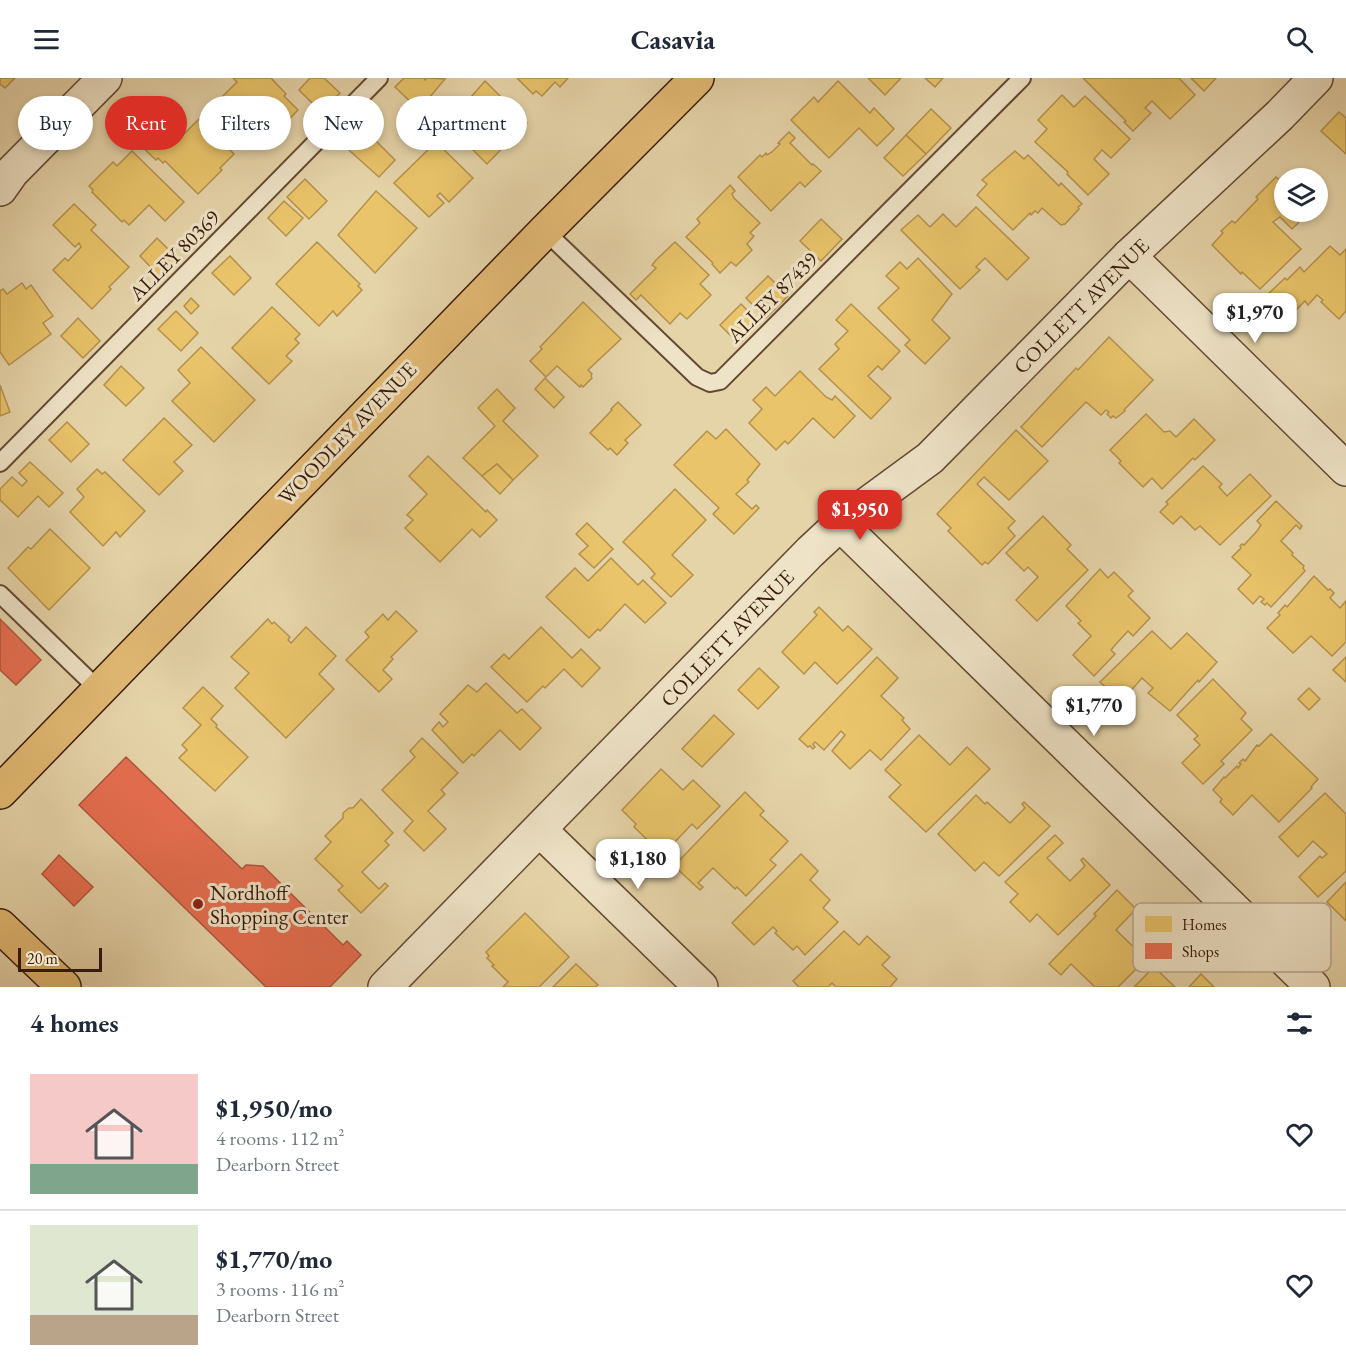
<!DOCTYPE html>
<html lang="en">
<head>
<meta charset="utf-8">
<style>
	body { margin:0; font-family:"EB Garamond",serif; background:#f6f6f7; color:#1f2937; height:100vh; display:flex; flex-direction:column; font-size:22px; white-space:nowrap }
	* { box-sizing:border-box; margin:0 }
	p { font-size:20px; color:#747a83 }
	.icon { flex:none; width:33px; height:33px; fill:none; stroke:currentColor; stroke-width:2; stroke-linecap:round; stroke-linejoin:round }
	.map { position:relative; height:909px; overflow:hidden }
	.sheet { display:flex; flex-direction:column; background:#fff; flex:1 }
	.sheet>* { flex:none }
	.top-card { position:absolute; left:18px; top:18px; width:600px; height:54px; display:flex; gap:12px }
	.controls { position:absolute; left:1274px; top:90px; display:grid; gap:12px }
	.controls a { display:grid; place-items:center; width:54px; height:54px; border-radius:50%; background:#fff; box-shadow:0 3px 9px #0003; font-size:30px }
	.scale { position:absolute; left:18px; bottom:15px; width:84px; box-sizing:border-box; padding-left:6px; border:3px solid #381b0a; border-top:0; font-size:16px; line-height:21px; white-space:nowrap; color:#381b0a; -webkit-text-stroke:4px #efe3c7; paint-order:stroke }
	.price { position:absolute; translate:-50% -51px; padding:0 14px; border-radius:12px; background:#fff; color:#222; font-size:20px; line-height:39px; filter:drop-shadow(0 2px 3px #0008) }
	.price::after { content:''; position:absolute; left:50%; top:36px; width:18px; height:14px; margin-left:-9px; background:inherit; clip-path:polygon(0 0,100% 0,50% 100%) }
	.price.current { background:#d93025; color:#fff }
	ul { padding:0; list-style:none }
	li { display:flex; align-items:center; gap:18px; height:150px; padding:0 30px }
	li+li { border-top:2px solid #e0e1e3 }
	li span { display:grid; place-items:center; flex:none; width:168px; height:120px; border-radius:0px; color:#555 }
	li>.icon { margin-inline-start:auto }
	span .icon { width:72px; height:72px; fill:#fffc; stroke-width:1 }
	li b { font-size:26px }
	h2 { display:flex; justify-content:space-between; align-items:center; height:72px; padding:0 30px; font-size:26px }
	.tag { padding:0 21px; border-radius:27px; background:#fff; box-shadow:0 3px 9px #0003; font-size:21px; line-height:54px }
	.tag.current { background:#d93025; color:#fff }
	header { display:flex; justify-content:space-between; align-items:center; height:78px; padding:0 30px; background:#fff; font-size:27px; font-weight:700 }
	.map>svg:first-child { display:block }
	.homes { fill:#e9c46a; stroke:#b4914d; stroke-width:1.5 }
	.shops { fill:#e76f51; stroke:#b2563c; stroke-width:1.5 }
	.lines { fill:none; stroke-linecap:round; stroke-linejoin:round }
	.lane-casing { stroke:#644932; stroke-width:20 }
	.street-casing { stroke:#644932; stroke-width:36 }
	.primary-casing { stroke:#381b0a; stroke-width:36 }
	.lane { stroke:#efe3c7; stroke-width:16 }
	.street { stroke:#efe3c7; stroke-width:33 }
	.primary { stroke:#e3ba74; stroke-width:33 }
	.poi-dot { fill:#8f2418; stroke:#efe3c7; stroke-width:2 }
	.labels { text-anchor:middle; dominant-baseline:central; stroke-width:6; stroke-linejoin:round; paint-order:stroke }
	.street-label { font-size:21px; fill:#381b0a; stroke:#efe3c7 }
	.poi-label { font-size:21px; fill:#381b0a; stroke:#efe3c7; text-anchor:start }
	.key { fill:#efe3c7; stroke:#b8a78e; stroke-width:1.5 }
	.key-label { font-size:16px; fill:#381b0a }
</style>
</head>
<body>
<header><svg class="icon" aria-label="menu" viewBox="0 0 24 24"><path d="M4 6h16M4 12h16M4 18h16"/></svg>Casavia<svg class="icon" aria-label="search" viewBox="0 0 24 24"><circle cx="10" cy="10" r="6"/><path d="M15 15l6 6"/></svg></header>
<div class="map">
<svg width="1346" height="909" viewBox="0 0 1346 909">
	<rect width="100%" height="100%" fill="#e6d4a9"/>
	<filter id="stains"><feTurbulence type="fractalNoise" baseFrequency=".00333" numOctaves="4"/><feColorMatrix values="0 0 0 0 .2 0 0 0 0 .09 0 0 0 0 .02 0 0 0 .5 -.17"/></filter>
	<radialGradient id="worn" r=".72"><stop offset=".6" stop-color="#630" stop-opacity="0"/><stop offset="1" stop-color="#630" stop-opacity=".3"/></radialGradient>
	<!-- homes -->
	<g class="homes">
		<polygon points="0,0 15,0 5,10 0,6"/>
		<polygon points="233,0 271,0 286,16 284,18 298,32 279,52 274,47 253,68 213,28 237,4"/>
		<polygon points="310,0 324,0 340,15 321,34 299,12"/>
		<polygon points="404,0 424,0 425,2 427,0 445,1 419,32 395,9"/>
		<polygon points="517,0 568,0 560,9 555,4 542,18 536,13 533,16"/>
		<polygon points="868,0 901,0 885,17"/>
		<polygon points="925,0 943,0 935,9"/>
		<polygon points="1083,0 1179,0 1195,17 1170,41 1152,23 1145,30 1151,35 1133,53 1124,44 1126,43"/>
		<polygon points="1191,0 1216,0 1204,13"/>
		<polygon points="485,3 527,45 487,86 447,46"/>
		<polygon points="838,3 870,35 874,30 894,51 877,68 859,50 829,80 791,42 814,19 818,24"/>
		<polygon points="1062,17 1074,29 1085,18 1130,61 1111,80 1102,72 1094,81 1109,96 1088,117 1067,96 1068,94 1035,64 1047,51 1038,42"/>
		<polygon points="931,31 951,50 926,76 906,57"/>
		<polygon points="1339,34 1346,40 1346,76 1321,53"/>
		<polygon points="160,39 180,60 199,41 234,76 220,90 222,92 198,116 165,83 163,85 158,80 156,82 136,63"/>
		<polygon points="359,46 395,82 379,99 341,65"/>
		<polygon points="789,54 795,60 790,65 812,87 813,86 821,93 805,109 800,104 771,133 738,99 760,77 762,79 766,75 767,77 772,74 780,66 778,65"/>
		<polygon points="906,57 926,76 903,98 884,80"/>
		<polygon points="436,64 473,100 449,124 440,115 437,118 444,125 429,139 394,105"/>
		<polygon points="132,73 184,124 165,143 149,127 129,147 124,142 122,144 92,114 93,112 89,108 113,84 117,88"/>
		<polygon points="1015,73 1024,81 1028,77 1059,108 1061,105 1082,126 1078,129 1079,131 1065,146 1061,147 1042,130 1038,135 1035,133 1031,137 1030,135 1013,152 977,117 987,106 982,102"/>
		<polygon points="1276,99 1284,106 1284,134 1309,134 1292,151 1280,139 1273,144 1301,171 1260,211 1242,194 1241,196 1212,167 1223,155 1221,153 1232,143 1235,145 1258,121 1256,119"/>
		<polygon points="305,101 327,123 309,141 287,119"/>
		<polygon points="730,107 735,113 732,116 734,120 760,145 750,155 754,158 747,166 752,172 736,188 731,184 720,195 712,186 713,185 686,159 700,145 697,141"/>
		<polygon points="376,113 417,150 375,195 338,157"/>
		<polygon points="284,123 303,140 286,158 268,140"/>
		<polygon points="74,126 96,147 91,152 129,189 109,209 111,211 92,231 53,192 65,180 68,183 81,169 79,165 75,169 53,147"/>
		<polygon points="976,129 1029,180 1007,202 985,180 976,189 980,192 960,211 901,152 918,137 930,149 943,136 956,149"/>
		<polygon points="821,141 842,161 821,183 800,163"/>
		<polygon points="157,160 180,183 162,201 140,178"/>
		<polygon points="317,164 360,206 358,208 362,212 337,238 333,233 319,248 276,206"/>
		<polygon points="675,164 709,197 700,206 711,217 687,241 680,235 670,246 641,217 636,222 630,216 656,190 652,187 656,182"/>
		<polygon points="1330,168 1340,177 1346,171 1346,233 1339,241 1321,224 1323,222 1317,217 1308,227 1305,223 1287,241 1265,219 1285,200 1287,202 1300,189 1304,194"/>
		<polygon points="230,178 251,200 234,217 212,195"/>
		<polygon points="918,180 952,216 932,242 950,260 925,286 905,267 910,262 878,230 899,210 886,198 900,184 907,191"/>
		<polygon points="768,198 788,218 766,240 746,220"/>
		<polygon points="22,205 26,211 31,207 53,238 43,245 51,256 9,287 0,274 0,213 3,211 7,216"/>
		<polygon points="191,220 199,228 191,236 184,228"/>
		<polygon points="583,224 621,261 588,292 592,296 591,298 592,300 583,309 581,307 580,309 557,288 546,299 530,283 542,271 540,269"/>
		<polygon points="741,226 760,245 739,266 720,247"/>
		<polygon points="851,226 900,273 882,292 878,288 868,298 891,320 871,341 819,291 839,271 835,266 848,253 836,242"/>
		<polygon points="272,229 300,256 295,261 299,265 286,278 292,283 269,306 232,270"/>
		<polygon points="176,233 198,255 181,273 158,251"/>
		<polygon points="78,240 100,263 83,280 61,258"/>
		<polygon points="1109,259 1153,302 1124,332 1125,333 1116,340 1113,338 1111,340 1107,336 1109,334 1106,332 1101,337 1086,324 1042,369 1021,349 1076,290 1078,292"/>
		<polygon points="201,269 255,322 214,364 172,323 190,305 178,292"/>
		<polygon points="121,288 144,310 126,328 104,307"/>
		<polygon points="800,293 826,319 832,322 835,318 855,338 834,360 813,340 788,366 785,363 776,372 749,345 762,331 753,322 766,309 775,318"/>
		<polygon points="545,300 564,319 554,330 535,311"/>
		<polygon points="0,307 10,334 0,338"/>
		<polygon points="497,311 515,330 503,343 538,378 513,402 497,386 482,398 463,380 495,348 478,330"/>
		<polygon points="618,324 641,347 625,362 628,365 617,377 610,370 608,372 590,355 612,332 611,331"/>
		<polygon points="1146,336 1164,354 1170,353 1176,359 1194,341 1215,362 1195,382 1193,380 1162,411 1152,400 1143,409 1119,385 1121,383 1110,372"/>
		<polygon points="164,340 192,367 174,384 183,393 159,417 123,382"/>
		<polygon points="67,344 89,366 71,384 49,362"/>
		<polygon points="726,351 760,386 747,402 749,404 736,416 752,431 756,427 759,430 734,456 713,436 719,430 674,387 707,353 716,361"/>
		<polygon points="1016,352 1048,383 1009,422 984,399 977,406 1015,443 1008,450 1015,458 988,486 985,484 982,487 948,453 951,450 937,436"/>
		<polygon points="428,378 486,434 487,432 497,442 480,459 472,451 440,484 405,450 413,442 407,437 427,416 409,398"/>
		<polygon points="30,384 63,415 49,429 38,418 18,439 0,422 0,411 12,399 22,408 27,403 19,395"/>
		<polygon points="497,386 513,402 500,416 482,398"/>
		<polygon points="1203,388 1222,406 1219,409 1227,418 1250,396 1271,418 1220,467 1200,448 1195,452 1181,438 1173,446 1160,434 1168,426 1166,424"/>
		<polygon points="97,391 102,396 105,394 145,433 120,459 116,454 103,468 70,434 84,419 77,411"/>
		<polygon points="675,411 706,442 672,477 693,497 671,519 651,500 655,496 648,488 623,464"/>
		<polygon points="1276,423 1302,448 1300,451 1296,447 1281,463 1293,475 1292,477 1304,488 1303,490 1305,493 1271,529 1267,525 1265,527 1261,524 1264,521 1260,518 1253,526 1238,511 1251,497 1232,479 1241,470 1240,468 1242,466 1244,467 1257,453 1261,447 1257,443"/>
		<polygon points="1043,438 1071,467 1067,471 1088,492 1037,543 1016,522 1038,499 1028,489 1024,493 1006,475"/>
		<polygon points="587,445 613,471 594,490 579,476 588,468 576,456"/>
		<polygon points="50,451 90,490 49,532 8,490 28,469 31,471"/>
		<polygon points="611,480 638,507 643,502 666,525 645,545 625,526 600,553 598,551 589,560 546,519 575,490 588,503"/>
		<polygon points="1100,491 1108,500 1114,494 1133,513 1128,518 1150,540 1133,558 1128,553 1116,566 1111,572 1115,576 1094,598 1073,577 1091,558 1078,545 1081,543 1066,528"/>
		<polygon points="1314,498 1328,512 1330,511 1334,515 1330,520 1340,530 1346,523 1346,564 1332,578 1311,558 1293,575 1267,550 1280,537 1278,535 1285,527 1287,529"/>
		<polygon points="819,529 843,553 848,548 872,571 837,606 815,584 804,596 782,574 817,537 814,534"/>
		<polygon points="396,533 417,553 391,579 393,581 383,592 392,601 379,614 346,582 369,559 365,554 383,536 388,542"/>
		<polygon points="268,541 272,546 274,544 290,559 288,562 291,565 306,549 336,578 319,596 334,611 286,660 235,610 249,595 231,579"/>
		<polygon points="541,549 572,580 581,571 600,590 582,609 564,591 545,610 543,608 527,624 491,589 504,576 509,581"/>
		<polygon points="1152,553 1171,571 1187,555 1217,584 1199,604 1198,602 1170,633 1148,615 1153,610 1142,600 1121,624 1100,604"/>
		<polygon points="877,579 898,600 881,618 904,640 902,642 910,651 881,682 870,672 850,691 832,673 845,657 841,653 824,672 815,664 813,666 815,669 813,671 810,668 808,669 799,661"/>
		<polygon points="1346,579 1346,604 1333,592"/>
		<polygon points="759,590 779,609 758,631 738,612"/>
		<polygon points="1213,601 1246,635 1241,641 1252,652 1221,683 1224,686 1203,706 1182,685 1200,667 1194,661 1198,658 1177,637"/>
		<polygon points="486,605 517,635 522,631 541,650 520,672 500,652 474,678 472,676 463,685 432,652 439,644 443,649 448,644 440,636 468,607 477,614"/>
		<polygon points="203,609 223,628 211,641 217,647 216,649 248,679 215,713 179,680 187,672 182,667 201,647 183,630"/>
		<polygon points="1309,610 1320,621 1309,632 1298,621"/>
		<polygon points="714,637 734,656 702,689 682,671"/>
		<polygon points="1271,656 1318,701 1311,709 1312,710 1279,744 1252,717 1233,737 1220,724 1222,721 1213,712 1224,699 1225,700 1237,688 1238,690 1241,686 1239,685 1243,681 1245,683 1257,667 1259,668"/>
		<polygon points="919,657 950,687 967,669 990,691 926,754 889,719 901,707 885,692"/>
		<polygon points="422,660 458,695 441,712 445,716 428,733 446,751 424,773 404,753 413,743 382,712 415,679 410,673"/>
		<polygon points="661,691 683,712 693,702 720,728 697,751 692,746 671,768 669,772 673,776 668,782 634,749 636,746 622,732"/>
		<polygon points="745,714 764,733 760,737 788,763 770,782 776,787 746,818 737,809 735,811 713,790 698,805 703,809 700,812 674,788"/>
		<polygon points="1325,715 1346,736 1346,793 1318,819 1299,799 1320,778 1322,780 1327,776 1313,763 1298,779 1279,759"/>
		<polygon points="976,717 985,726 987,724 1010,745 1025,730 1022,726 1024,724 1050,748 999,798 984,784 975,793 938,756"/>
		<polygon points="361,721 393,755 385,763 389,767 362,794 379,811 385,805 388,808 361,835 338,812 343,808 315,781 331,764 325,758 343,740 343,735 349,730 353,730"/>
		<polygon points="1055,757 1063,765 1047,780 1070,803 1085,788 1081,782 1083,780 1110,807 1058,857 1037,836 1030,844 1010,824 1018,816 1005,804"/>
		<polygon points="801,776 818,793 810,802 830,822 823,830 838,844 805,877 797,868 793,872 775,855 777,853 773,849 754,867 732,845"/>
		<polygon points="1346,804 1346,843 1327,824"/>
		<polygon points="1117,812 1136,831 1116,852 1146,881 1118,909 1095,909 1071,886 1061,897 1049,886 1096,838 1094,836"/>
		<polygon points="525,835 569,879 539,909 503,909 508,904 492,888 494,887 487,880 489,878 486,874"/>
		<polygon points="844,853 859,867 867,858 890,879 882,887 897,901 890,909 836,909 832,905 828,909 799,909 793,903"/>
		<polygon points="576,886 598,907 595,909 553,909"/>
		<polygon points="1154,889 1175,909 1134,909"/>
		<polygon points="1201,896 1214,909 1189,909"/>
	</g>
	<!-- shops -->
	<g class="shops">
		<polygon points="0,541 41,582 16,607 0,592"/>
		<polygon points="126,679 242,791 246,787 263,788 343,867 347,863 361,877 330,909 266,909 79,727"/>
		<polygon points="59,777 93,809 74,828 42,796"/>
	</g>
	<g class="lines">
		<defs>
			<g id="lane">
				<polyline points="545,153 697,299 710,305 720,303 1022,0"/>
				<polyline points="0,385 379,0"/>
				<polyline points="0,516 98,611"/>
			</g>
			<g id="street">
				<polyline points="0,111 12,94 105,0"/>
				<polyline points="1129,178 1346,391"/>
				<polyline points="840,446 1313,909"/>
				<polyline points="540,752 701,909"/>
				<polyline points="385,909 810,474 840,446 930,380 1129,178 1280,37 1316,0"/>
			</g>
			<g id="primary">
				<polyline points="0,714 545,153 697,0"/>
				<polyline points="0,848 64,909"/>
			</g>
		</defs>
		<!-- lane casing -->
		<use href="#lane" class="lane-casing"/>
		<!-- street casing -->
		<use href="#street" class="street-casing"/>
		<!-- primary casing -->
		<use href="#primary" class="primary-casing"/>
		<!-- lane -->
		<use href="#lane" class="lane"/>
		<!-- street -->
		<use href="#street" class="street"/>
		<!-- primary -->
		<use href="#primary" class="primary"/>
	</g>
	<!-- markers -->
	<circle class="poi-dot" cx="198" cy="826" r="6"/>
	<g class="labels">
		<!-- street labels -->
		<g class="street-label">
			<text transform="translate(174 177) rotate(-45)">ALLEY 80369</text>
			<text transform="translate(772 219) rotate(-45)">ALLEY 87439</text>
			<text transform="translate(1081 228) rotate(-45)">COLLETT AVENUE</text>
			<text transform="translate(347 355) rotate(-46)">WOODLEY AVENUE</text>
			<text transform="translate(727 560) rotate(-46)">COLLETT AVENUE</text>
		</g>
		<!-- poi labels -->
		<g class="poi-label">
			<text x="210" y="814">Nordhoff<tspan x="210" dy="24">Shopping Center</tspan></text>
		</g>
	</g>
	<!-- legend -->
	<rect x="1133" y="825" width="198" height="69" rx="9" class="key"/>
	<rect x="1145" y="838" width="27" height="16" fill="#e9c46a"/>
	<rect x="1145" y="865" width="27" height="16" fill="#e76f51"/>
	<g class="key-label">
		<text x="1182" y="852">Homes</text>
		<text x="1182" y="879">Shops</text>
	</g>
	<rect width="100%" height="100%" filter="url(#stains)"/>
	<rect width="100%" height="100%" fill="url(#worn)"/>
</svg>
<div class="controls">
<a><svg class="icon" aria-label="layers" viewBox="0 0 24 24"><path d="M12 4l9 5-9 5-9-5zM3 14l9 5 9-5"/></svg></a>
</div>
<div class="scale">20 m</div>
<b class="price" style="left:1255px;top:266px">$1,970</b>
<b class="price current" style="left:860px;top:463px">$1,950</b>
<b class="price" style="left:1094px;top:659px">$1,770</b>
<b class="price" style="left:638px;top:812px">$1,180</b>
<div class="top-card">
<a class="tag">Buy</a>
<a class="tag current">Rent</a>
<a class="tag">Filters</a>
<a class="tag">New</a>
<a class="tag">Apartment</a>
</div>
</div>
<section class="sheet">
<h2>4 homes<svg class="icon" aria-label="filters" viewBox="0 0 24 24"><path d="M4 7h16M4 17h16"/><circle cx="9" cy="7" r="2"/><circle cx="15" cy="17" r="2"/></svg></h2>
<ul>
<li><span style="background:linear-gradient(#f6c9c9 75%,#7fa58c 0)"><svg class="icon" aria-label="home" viewBox="0 0 24 24"><path d="M3 11l9-7 9 7M6 9v11h12V9"/></svg></span><div><b>$1,950/mo</b><p>4 rooms · 112 m²</p><p>Dearborn Street</p></div><svg class="icon" aria-label="heart" viewBox="0 0 24 24"><path d="M12 20l-8-8c-3-5 5-10 8-4 3-6 11-1 8 4z"/></svg></li>
<li><span style="background:linear-gradient(#dfe7d0 75%,#b9a48a 0)"><svg class="icon" aria-label="home" viewBox="0 0 24 24"><path d="M3 11l9-7 9 7M6 9v11h12V9"/></svg></span><div><b>$1,770/mo</b><p>3 rooms · 116 m²</p><p>Dearborn Street</p></div><svg class="icon" aria-label="heart" viewBox="0 0 24 24"><path d="M12 20l-8-8c-3-5 5-10 8-4 3-6 11-1 8 4z"/></svg></li>
</ul>
</section>
</body>
</html>
